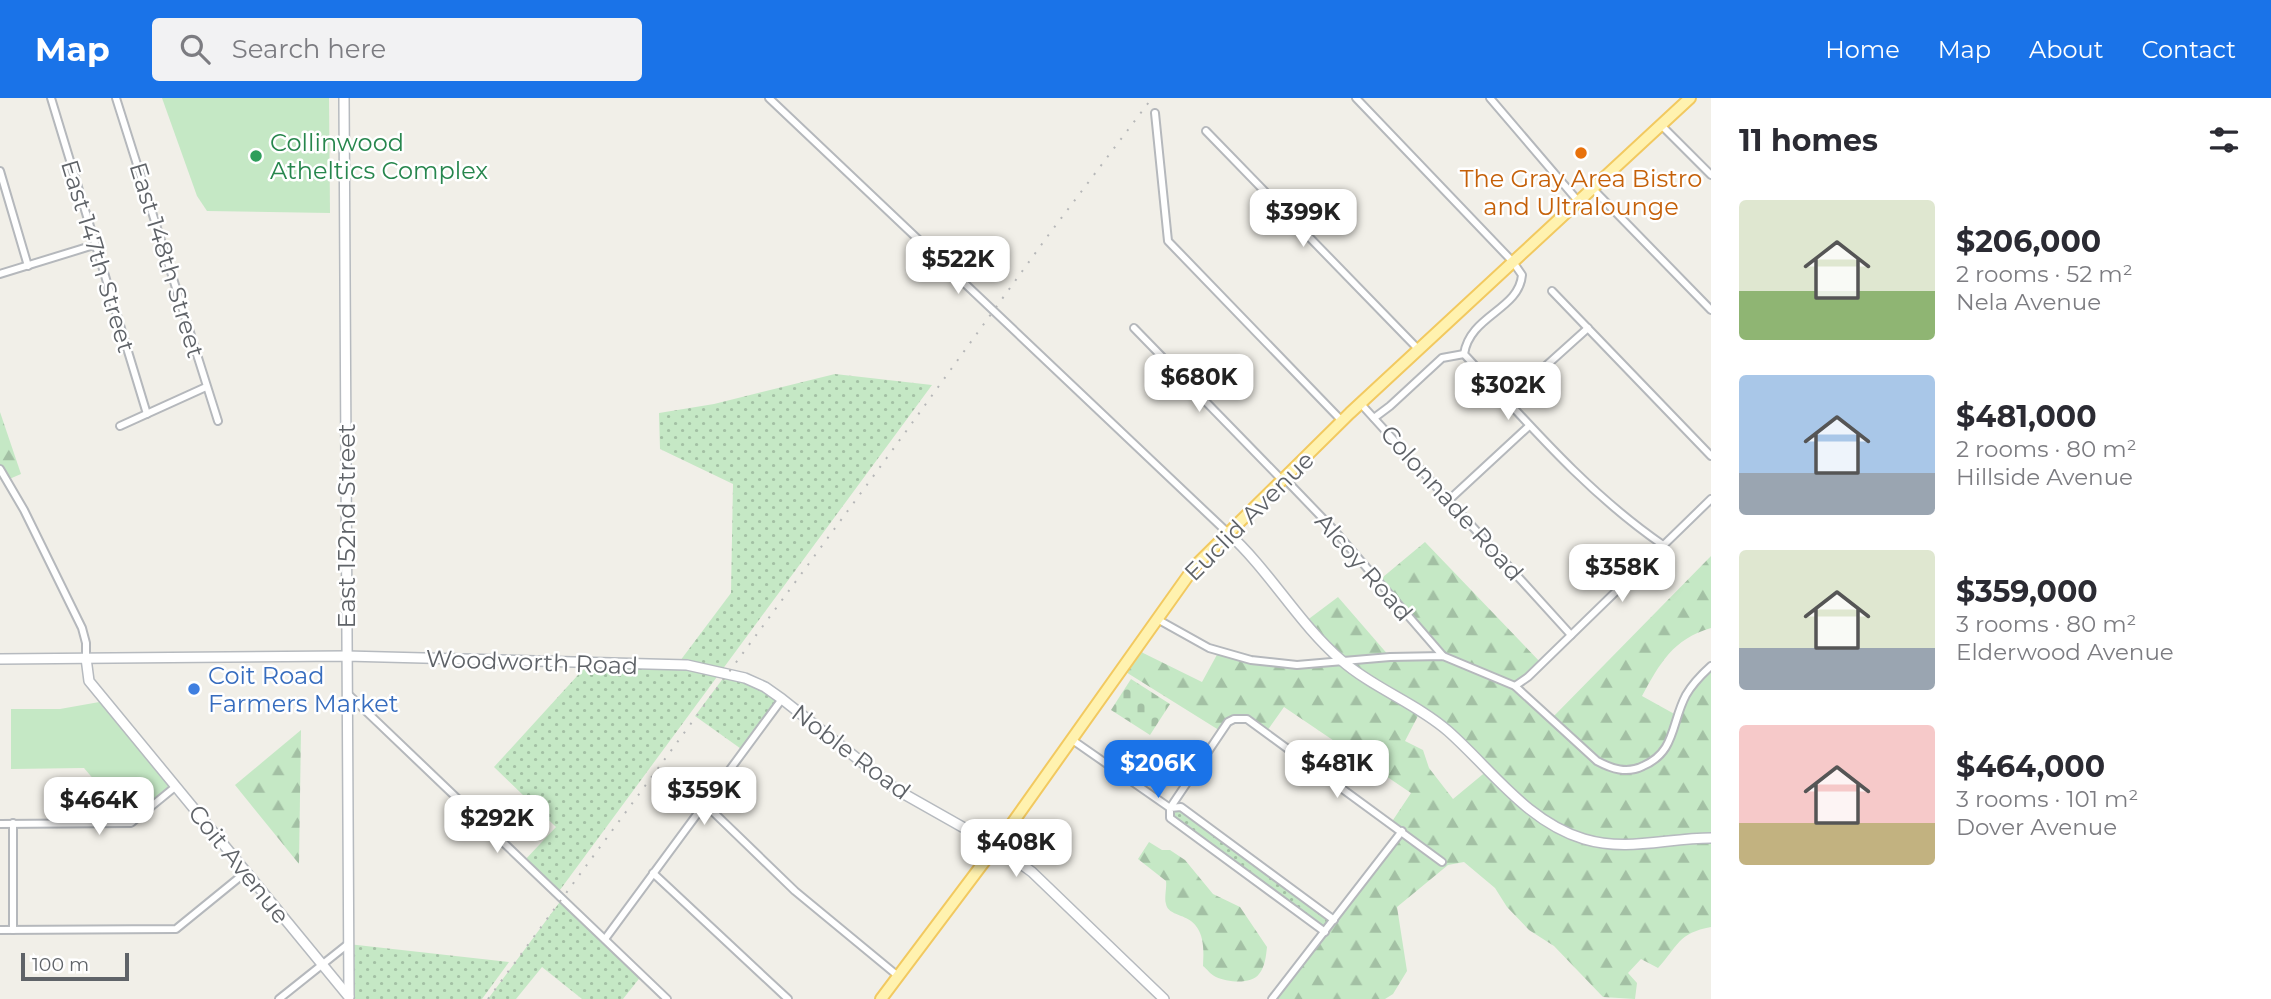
<!DOCTYPE html>
<html lang="en">
<head>
<meta charset="utf-8">
<style>
	body { margin:0; font-family:Montserrat,sans-serif; background:#f2f2f3; color:#2b2b33; height:100vh; display:flex; flex-direction:column; font-size:26px; white-space:nowrap }
	* { box-sizing:border-box; margin:0 }
	p { font-size:23px; color:#7c7c81 }
	.icon { flex:none; width:38px; height:38px; fill:none; stroke:currentColor; stroke-width:2; stroke-linecap:round; stroke-linejoin:round }
	.map { position:relative; flex:1; overflow:hidden }
	.side { display:flex; flex-direction:column; background:#fff; width:560px }
	.side>* { flex:none }
	.scale { position:absolute; left:21px; bottom:18px; width:108px; box-sizing:border-box; padding-left:7px; border:4px solid #5f6368; border-top:0; font-size:19px; line-height:24px; white-space:nowrap; color:#5f6368; -webkit-text-stroke:5px #fff; paint-order:stroke }
	.price { position:absolute; translate:-50% -60px; padding:0 16px; border-radius:14px; background:#fff; color:#222; font-size:23px; line-height:46px; filter:drop-shadow(0 2px 4px #0008) }
	.price::after { content:''; position:absolute; left:50%; top:42px; width:21px; height:16px; margin-left:-10px; background:inherit; clip-path:polygon(0 0,100% 0,50% 100%) }
	.price.selected { background:#1a73e8; color:#fff }
	ul { padding:0; list-style:none }
	li { display:flex; align-items:center; gap:21px; height:175px; padding:0 28px }
	li span { display:grid; place-items:center; flex:none; width:196px; height:140px; border-radius:7px; color:#555 }
	li>.icon { margin-inline-start:auto }
	span .icon { width:84px; height:84px; fill:#fffc; stroke-width:1 }
	li b { font-size:30px }
	h2 { display:flex; justify-content:space-between; align-items:center; height:84px; padding:0 28px; font-size:30px }
	header { display:flex; align-items:center; gap:42px; box-sizing:border-box; height:98px; padding:0 35px; background:#1a73e8; color:#fff }
	header strong { font-size:33px }
	nav { display:flex; gap:38px; margin-inline-start:auto; font-size:24px }
	.search { width:490px; height:63px; background:#f2f2f3; display:flex; align-items:center; gap:18px; box-sizing:border-box; padding:0 24px; border-radius:7px; color:#7c7c81; font-size:26px }
	main { display:flex; flex:1; min-height:0 }
	.map>svg:first-child { display:block }
	.grass { fill:url(#grass-dots) }
	.forest { fill:url(#forest-firs); fill-rule:evenodd }
	.cemetery { fill:url(#cemetery-stones) }
	.garden { fill:#c5e8c5 }
	.lines { fill:none; stroke-linecap:round; stroke-linejoin:round }
	.street-casing { stroke:#b5b8bc; stroke-width:10 }
	.secondary-casing { stroke:#b6babf; stroke-width:12 }
	.primary-casing { stroke:#f2c960; stroke-width:14 }
	.street { stroke:#fff; stroke-width:6 }
	.secondary { stroke:#fff; stroke-width:9 }
	.primary { stroke:#fff2af; stroke-width:10 }
	.rail { stroke:#b6b7b8; stroke-width:2; stroke-dasharray:2 9; stroke-linecap:butt }
	.food-dot { fill:#e8710a; stroke:#fff; stroke-width:2.5 }
	.leisure-dot { fill:#2e9e5b; stroke:#fff; stroke-width:2.5 }
	.shop-dot { fill:#3f7fe0; stroke:#fff; stroke-width:2.5 }
	.labels { text-anchor:middle; dominant-baseline:central; stroke-width:5; stroke-linejoin:round; paint-order:stroke }
	.leisure-label { font-size:24px; fill:#27864d; stroke:#fff; text-anchor:start }
	.food-label { font-size:24px; fill:#c56008; stroke:#fff }
	.street-label { font-size:24px; fill:#5f6368; stroke:#fff }
	.shop-label { font-size:24px; fill:#366cbe; stroke:#fff; text-anchor:start }
</style>
</head>
<body>
<header>
<strong>Map</strong>
<div class="search"><svg class="icon" aria-label="search" viewBox="0 0 24 24"><circle cx="10" cy="10" r="6"/><path d="M15 15l6 6"/></svg>Search here</div>
<nav><a>Home</a><a>Map</a><a>About</a><a>Contact</a></nav>
</header>
<main>
<div class="map">
<svg width="1711" height="901" viewBox="0 0 1711 901">
	<defs>
		<pattern id="grass-dots" width="8" height="8" patternUnits="userSpaceOnUse" patternTransform="scale(1.75)"><rect width="8" height="8" fill="#c5e8c5"/><path d="M2 2h.1M6 6h.1" fill="none" stroke="#a3c0a4" stroke-width="1.8" stroke-linecap="round"/></pattern>
		<pattern id="forest-firs" width="22" height="20" patternUnits="userSpaceOnUse" patternTransform="scale(1.75)"><rect width="22" height="20" fill="#c5e8c5"/><path d="M5 1l3.5 6h-7zM16 11l3.5 6h-7z" fill="#a3c0a4"/></pattern>
		<pattern id="cemetery-stones" width="16" height="16" patternUnits="userSpaceOnUse" patternTransform="scale(1.75)"><rect width="16" height="16" fill="#c5e8c5"/><path d="M2 7V4a2 2 0 0 1 4 0v3zM10 15v-3a2 2 0 0 1 4 0v3z" fill="#a3c0a4"/></pattern>
	</defs>
	<rect width="100%" height="100%" fill="#f1efe8"/>
	<!-- grass -->
	<g class="grass">
		<polygon points="835,276 932,287 557,796 523,764 556,729 494,669 588,566 677,567 731,495 733,386 660,351 659,315 714,306"/>
		<polygon points="727,575 782,601 744,653 695,618"/>
		<polygon points="1181,709 1334,822 1325,834 1170,720 1170,710"/>
		<polygon points="562,801 642,877 623,901 582,901 542,869 516,901 488,901"/>
		<polygon points="348,846 509,864 482,901 351,901"/>
	</g>
	<!-- forest -->
	<g class="forest">
		<polygon points="0,314 21,376 7,382 0,371"/>
		<path d="M1425 444 1542 566 1515 588 1552 620 1711 458V530C1673 541 1660 565 1642 598L1678 618 1686 598 1711 568V829C1678 835 1678 848 1658 870L1641 861 1628 875 1637 885 1635 901 1603 899 1554 848 1529 832 1507 809 1495 790 1464 764 1448 767 1397 809 1407 873 1393 896 1385 901H1272L1401 734 1391 725 1411 695 1284 609 1267 633 1254 624 1234 621 1222 634 1121 571 1135 551 1202 584 1219 553C1263 566 1298 567 1343 565L1306 523 1338 499 1390 559 1442 558 1377 484ZM1420 614 1488 672 1453 701 1429 670 1423 652 1405 643Z"/>
		<polygon points="301,632 299,766 235,687"/>
		<path d="M1149 744 1162 752H1170L1185 762 1213 796 1240 809 1267 849C1266 858 1265 869 1259 876 1251 887 1227 884 1216 879 1211 877 1207 871 1203 868 1209 807 1170 825 1166 806 1164 800 1167 789 1166 783L1138 761Z"/>
	</g>
	<!-- cemetery -->
	<polygon class="cemetery" points="1131,581 1170,606 1150,637 1111,612"/>
	<!-- garden -->
	<g class="garden">
		<polygon points="162,0 329,0 330,115 207,113 197,98"/>
		<polygon points="105,603 175,689 131,725 84,670 11,671 11,611 60,611"/>
	</g>
	<g class="lines">
		<defs>
			<g id="street">
				<polyline points="51,0 147,316"/>
				<polyline points="116,0 218,323"/>
				<polyline points="769,0 1228,435"/>
				<path d="M1356 0 1513 164 1522 177C1519 212 1470 217 1464 256 1527 324 1586 394 1663 447"/>
				<polyline points="1490,0 1578,103"/>
				<polyline points="1155,15 1168,143 1342,323"/>
				<polyline points="1661,27 1711,77"/>
				<polyline points="1206,33 1419,252"/>
				<polyline points="0,73 28,168"/>
				<polyline points="1592,90 1711,212"/>
				<polyline points="0,176 94,147"/>
				<polyline points="1552,193 1711,358"/>
				<polyline points="1134,230 1283,383"/>
				<polyline points="1508,302 1588,230"/>
				<polyline points="1361,306 1571,537"/>
				<polyline points="1374,320 1390,308 1442,260 1464,256"/>
				<polyline points="120,328 206,289"/>
				<polyline points="0,371 24,412 82,530 86,545 86,560"/>
				<polyline points="1285,381 1334,432 1443,558"/>
				<polyline points="1450,401 1529,328"/>
				<path d="M1157 521 1209 550 1251 562 1297 567 1390 559 1443 558 1515 588 1597 663C1612 671 1627 676 1643 668 1676 654 1671 625 1686 597 1693 585 1701 577 1711 568"/>
				<polyline points="1515,588 1528,579 1711,401"/>
				<polyline points="348,596 667,901"/>
				<polyline points="1071,641 1170,710 1228,624 1234,621 1247,621 1442,764"/>
				<polyline points="705,706 795,793 898,878"/>
				<polyline points="13,725 13,832"/>
				<polyline points="0,726 131,725 175,689"/>
				<polyline points="653,775 788,901"/>
				<polyline points="0,832 176,831 246,774"/>
				<polyline points="1325,834 1170,720 1170,710 1181,709 1334,822"/>
				<polyline points="605,841 782,601"/>
				<polyline points="279,901 348,846"/>
				<polyline points="1272,901 1402,733"/>
			</g>
			<g id="secondary">
				<polyline points="344,0 349,898"/>
				<path d="M1228 435C1270 473 1298 525 1341 562 1373 590 1416 605 1448 633 1491 671 1527 724 1584 741 1627 754 1667 740 1711 740"/>
				<polyline points="86,560 89,583 349,899"/>
				<polyline points="0,561 346,558 687,567 745,580 765,589 782,601 897,692 996,748 1032,774 1164,901"/>
			</g>
			<polyline id="primary" points="881,901 996,748 1195,468 1350,315 1690,0"/>
		</defs>
		<!-- street casing -->
		<use href="#street" class="street-casing"/>
		<!-- secondary casing -->
		<use href="#secondary" class="secondary-casing"/>
		<!-- primary casing -->
		<use href="#primary" class="primary-casing"/>
		<!-- street -->
		<use href="#street" class="street"/>
		<!-- secondary -->
		<use href="#secondary" class="secondary"/>
		<!-- primary -->
		<use href="#primary" class="primary"/>
		<!-- rail -->
		<polyline class="rail" points="488,901 883,365 1047,139 1152,0"/>
	</g>
	<!-- markers -->
	<circle class="food-dot" cx="1581" cy="55" r="7"/>
	<circle class="leisure-dot" cx="256" cy="58" r="7"/>
	<circle class="shop-dot" cx="194" cy="591" r="7"/>
	<g class="labels">
		<!-- leisure labels -->
		<g class="leisure-label">
			<text x="270" y="44">Collinwood<tspan x="270" dy="28">Atheltics Complex</tspan></text>
		</g>
		<!-- food labels -->
		<g class="food-label">
			<text x="1581" y="80">The Gray Area Bistro<tspan x="1581" dy="28">and Ultralounge</tspan></text>
		</g>
		<!-- street labels -->
		<g class="street-label">
			<text transform="translate(98 158) rotate(73)">East 147th Street</text>
			<text transform="translate(167 162) rotate(73)">East 148th Street</text>
			<text transform="translate(1452 405) rotate(48)">Colonnade Road</text>
			<text transform="translate(1249 418) rotate(-45)">Euclid Avenue</text>
			<text transform="translate(346 428) rotate(-90)">East 152nd Street</text>
			<text transform="translate(1364 469) rotate(49)">Alcoy Road</text>
			<text transform="translate(532 564) rotate(2)">Woodworth Road</text>
			<text transform="translate(851 654) rotate(37)">Noble Road</text>
			<text transform="translate(239 766) rotate(51)">Coit Avenue</text>
		</g>
		<!-- shop labels -->
		<g class="shop-label">
			<text x="208" y="577">Coit Road<tspan x="208" dy="28">Farmers Market</tspan></text>
		</g>
	</g>
</svg>
<div class="scale">100 m</div>
<b class="price" style="left:1303px;top:151px">$399K</b>
<b class="price" style="left:958px;top:198px">$522K</b>
<b class="price" style="left:1199px;top:316px">$680K</b>
<b class="price" style="left:1508px;top:324px">$302K</b>
<b class="price" style="left:1622px;top:506px">$358K</b>
<b class="price selected" style="left:1158px;top:702px">$206K</b>
<b class="price" style="left:1337px;top:702px">$481K</b>
<b class="price" style="left:704px;top:729px">$359K</b>
<b class="price" style="left:99px;top:739px">$464K</b>
<b class="price" style="left:497px;top:757px">$292K</b>
<b class="price" style="left:1016px;top:781px">$408K</b>
</div>
<section class="side">
<h2>11 homes<svg class="icon" aria-label="filters" viewBox="0 0 24 24"><path d="M4 7h16M4 17h16"/><circle cx="9" cy="7" r="2"/><circle cx="15" cy="17" r="2"/></svg></h2>
<ul>
<li><span style="background:linear-gradient(#dfe7d0 65%,#8fb573 0)"><svg class="icon" aria-label="home" viewBox="0 0 24 24"><path d="M3 11l9-7 9 7M6 9v11h12V9"/></svg></span><div><b>$206,000</b><p>2 rooms · 52 m²</p><p>Nela Avenue</p></div></li>
<li><span style="background:linear-gradient(#a9c7e8 70%,#9aa5b1 0)"><svg class="icon" aria-label="home" viewBox="0 0 24 24"><path d="M3 11l9-7 9 7M6 9v11h12V9"/></svg></span><div><b>$481,000</b><p>2 rooms · 80 m²</p><p>Hillside Avenue</p></div></li>
<li><span style="background:linear-gradient(#dfe7d0 70%,#9aa5b1 0)"><svg class="icon" aria-label="home" viewBox="0 0 24 24"><path d="M3 11l9-7 9 7M6 9v11h12V9"/></svg></span><div><b>$359,000</b><p>3 rooms · 80 m²</p><p>Elderwood Avenue</p></div></li>
<li><span style="background:linear-gradient(#f6c9c9 70%,#c2b280 0)"><svg class="icon" aria-label="home" viewBox="0 0 24 24"><path d="M3 11l9-7 9 7M6 9v11h12V9"/></svg></span><div><b>$464,000</b><p>3 rooms · 101 m²</p><p>Dover Avenue</p></div></li>
</ul>
</section>
</main>
</body>
</html>
